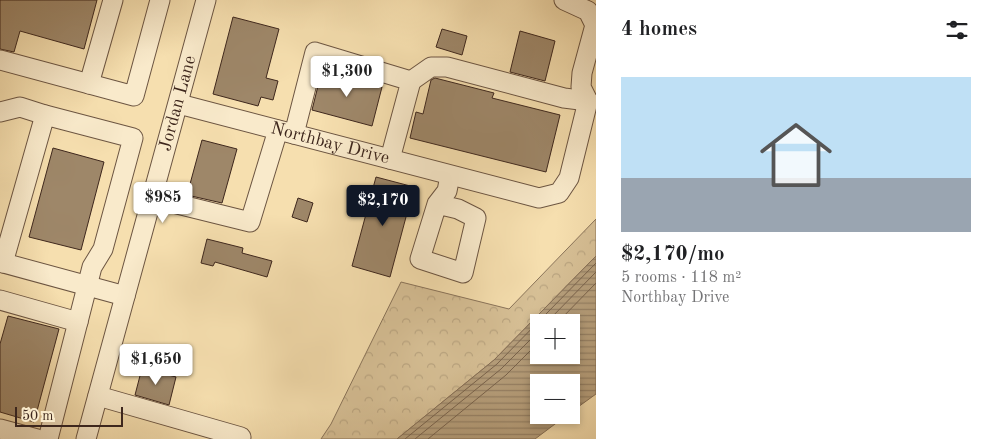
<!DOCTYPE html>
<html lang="en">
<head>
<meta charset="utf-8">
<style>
	body { margin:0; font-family:"Old Standard TT",serif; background:#f6f6f6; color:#202124; height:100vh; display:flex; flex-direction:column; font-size:19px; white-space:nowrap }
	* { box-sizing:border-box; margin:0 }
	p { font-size:16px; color:#757577 }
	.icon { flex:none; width:28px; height:28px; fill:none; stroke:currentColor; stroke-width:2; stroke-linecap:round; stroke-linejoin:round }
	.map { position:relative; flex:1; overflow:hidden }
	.panel { display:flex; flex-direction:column; background:#fff; width:400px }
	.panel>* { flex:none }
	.controls { position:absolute; left:530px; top:314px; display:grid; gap:10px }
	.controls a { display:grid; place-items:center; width:50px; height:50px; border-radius:0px; background:#fff; box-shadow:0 2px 8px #0003; font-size:25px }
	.scale { position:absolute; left:15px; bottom:12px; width:108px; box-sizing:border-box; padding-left:5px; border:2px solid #3e271d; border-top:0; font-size:14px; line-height:18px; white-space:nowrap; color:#3e271d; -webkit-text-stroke:4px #f9eacb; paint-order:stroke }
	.price { position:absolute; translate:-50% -42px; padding:0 11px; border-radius:5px; background:#fff; color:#222; font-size:16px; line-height:32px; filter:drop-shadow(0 1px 2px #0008) }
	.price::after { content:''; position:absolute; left:50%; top:30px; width:15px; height:11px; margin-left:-8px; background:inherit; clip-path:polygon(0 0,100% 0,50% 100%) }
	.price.selected { background:#111827; color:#fff }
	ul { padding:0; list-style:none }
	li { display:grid; align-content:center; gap:10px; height:265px; padding:0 25px }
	li span { display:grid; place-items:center; height:155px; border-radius:0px; color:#555 }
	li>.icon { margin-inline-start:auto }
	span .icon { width:90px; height:90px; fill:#fffc; stroke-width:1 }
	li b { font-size:21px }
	h2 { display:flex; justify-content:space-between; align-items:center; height:60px; padding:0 25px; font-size:21px }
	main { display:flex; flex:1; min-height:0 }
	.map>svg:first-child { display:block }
	.forest { fill:url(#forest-crowns); stroke:#8a745a }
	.water { fill:url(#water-rules); stroke:#877057; fill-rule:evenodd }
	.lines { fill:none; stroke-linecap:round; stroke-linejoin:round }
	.shore { stroke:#7a644d; stroke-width:1 }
	.building { fill:#9e8769; stroke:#3e271d }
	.minor-casing { stroke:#6c5542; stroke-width:21 }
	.minor { stroke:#f9eacb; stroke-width:19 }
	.labels { text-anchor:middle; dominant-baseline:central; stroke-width:5; stroke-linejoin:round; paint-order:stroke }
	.street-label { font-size:18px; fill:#3e271d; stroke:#f9eacb }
</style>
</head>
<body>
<main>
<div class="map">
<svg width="596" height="439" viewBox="0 0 596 439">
	<defs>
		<pattern id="forest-crowns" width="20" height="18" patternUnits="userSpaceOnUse" patternTransform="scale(1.25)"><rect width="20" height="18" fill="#d7c096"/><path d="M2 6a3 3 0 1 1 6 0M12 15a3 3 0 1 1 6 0" fill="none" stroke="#baa581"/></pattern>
		<pattern id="water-rules" width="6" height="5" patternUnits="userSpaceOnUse" patternTransform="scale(1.25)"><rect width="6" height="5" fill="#b7a07d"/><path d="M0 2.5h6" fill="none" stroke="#968266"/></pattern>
	</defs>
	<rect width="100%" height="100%" fill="#f6dfaf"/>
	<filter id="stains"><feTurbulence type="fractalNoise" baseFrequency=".004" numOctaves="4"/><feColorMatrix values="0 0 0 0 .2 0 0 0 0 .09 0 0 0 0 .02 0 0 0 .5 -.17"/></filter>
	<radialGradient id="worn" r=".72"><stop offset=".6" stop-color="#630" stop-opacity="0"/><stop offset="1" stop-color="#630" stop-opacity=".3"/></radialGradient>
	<!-- forest -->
	<polygon class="forest" points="596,219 596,256 494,360 397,439 321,439 331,424 401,282 509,309"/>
	<!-- water -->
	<path class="water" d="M596 256V394L571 412V382H539V415H567L535 439H397L494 360ZM539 322H571V355H539Z"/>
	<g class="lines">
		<!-- shore -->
		<g class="shore">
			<polyline points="547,322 596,272"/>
			<polyline points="558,322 596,283"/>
			<polyline points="405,439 497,364 596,263"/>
			<polyline points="415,439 501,369 539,331"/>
			<polyline points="428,439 506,375 539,342"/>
		</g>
	</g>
	<!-- building -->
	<g class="building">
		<polygon points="0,0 97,0 84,49 20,31 14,52 0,49"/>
		<polygon points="233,17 279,29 266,78 278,81 273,100 261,97 258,106 213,94"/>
		<polygon points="442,29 467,36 462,55 436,47"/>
		<polygon points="520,31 555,41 545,81 510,72"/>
		<polygon points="322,70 382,87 372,126 312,110"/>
		<polygon points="435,78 494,93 492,98 560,115 546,172 410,138 416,112 423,114 431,80"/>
		<polygon points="202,140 237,149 222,203 187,195"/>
		<polygon points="53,148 104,162 81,250 29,237"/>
		<polygon points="376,177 414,187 390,277 352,266"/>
		<polygon points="298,198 313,203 307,222 292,217"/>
		<polygon points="207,239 243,248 242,253 272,261 267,277 215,262 213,266 201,263"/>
		<polygon points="8,316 59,329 34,422 0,412 0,344"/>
		<polygon points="142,368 176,377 169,405 135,395"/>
	</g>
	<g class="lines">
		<defs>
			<g id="minor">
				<polyline points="564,0 588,11 595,25 582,73 581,87 588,101"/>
				<polyline points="0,60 134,96 160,0"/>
				<polyline points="411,81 431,67 447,67 564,98 588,101"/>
				<polyline points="89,84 113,0"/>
				<path id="s1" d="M179 104 539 198 559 193 569 178 588 101"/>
				<polyline points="0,112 20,107 45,115"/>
				<polyline points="294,134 315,52 411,81 390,159"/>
				<polyline points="153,198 250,222 278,130"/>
				<polyline points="437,204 458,209 476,218 463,273 420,259 437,204 447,191 450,176"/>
				<polyline points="0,262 125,296"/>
				<polyline points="3,263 45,115 133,138 103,249 92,267 48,439"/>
				<polyline points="0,300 78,322"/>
				<polyline points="98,396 241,437"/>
				<polyline points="0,429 37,439"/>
				<path id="s2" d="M86 439 206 0"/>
			</g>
		</defs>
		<!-- minor casing -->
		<use href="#minor" class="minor-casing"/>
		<!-- minor -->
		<use href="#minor" class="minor"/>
	</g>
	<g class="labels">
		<!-- street labels -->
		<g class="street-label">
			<text stroke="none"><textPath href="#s2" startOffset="348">Jordan Lane</textPath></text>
			<text stroke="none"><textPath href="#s1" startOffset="156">Northbay Drive</textPath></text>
		</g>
	</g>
	<rect width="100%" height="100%" filter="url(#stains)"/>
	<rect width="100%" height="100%" fill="url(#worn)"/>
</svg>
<div class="controls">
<a>+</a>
<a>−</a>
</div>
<div class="scale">50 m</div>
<b class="price" style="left:347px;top:98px">$1,300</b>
<b class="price" style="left:163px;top:224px">$985</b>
<b class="price selected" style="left:383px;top:227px">$2,170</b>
<b class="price" style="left:156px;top:386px">$1,650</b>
</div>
<section class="panel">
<h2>4 homes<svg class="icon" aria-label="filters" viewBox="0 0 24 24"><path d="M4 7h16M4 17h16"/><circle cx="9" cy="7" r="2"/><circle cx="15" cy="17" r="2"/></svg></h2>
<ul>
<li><span style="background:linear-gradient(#bfe0f5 65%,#9aa5b1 0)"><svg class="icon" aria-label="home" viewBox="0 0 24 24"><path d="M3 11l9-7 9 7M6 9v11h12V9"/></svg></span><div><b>$2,170/mo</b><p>5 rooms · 118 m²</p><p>Northbay Drive</p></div></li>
</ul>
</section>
</main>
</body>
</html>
